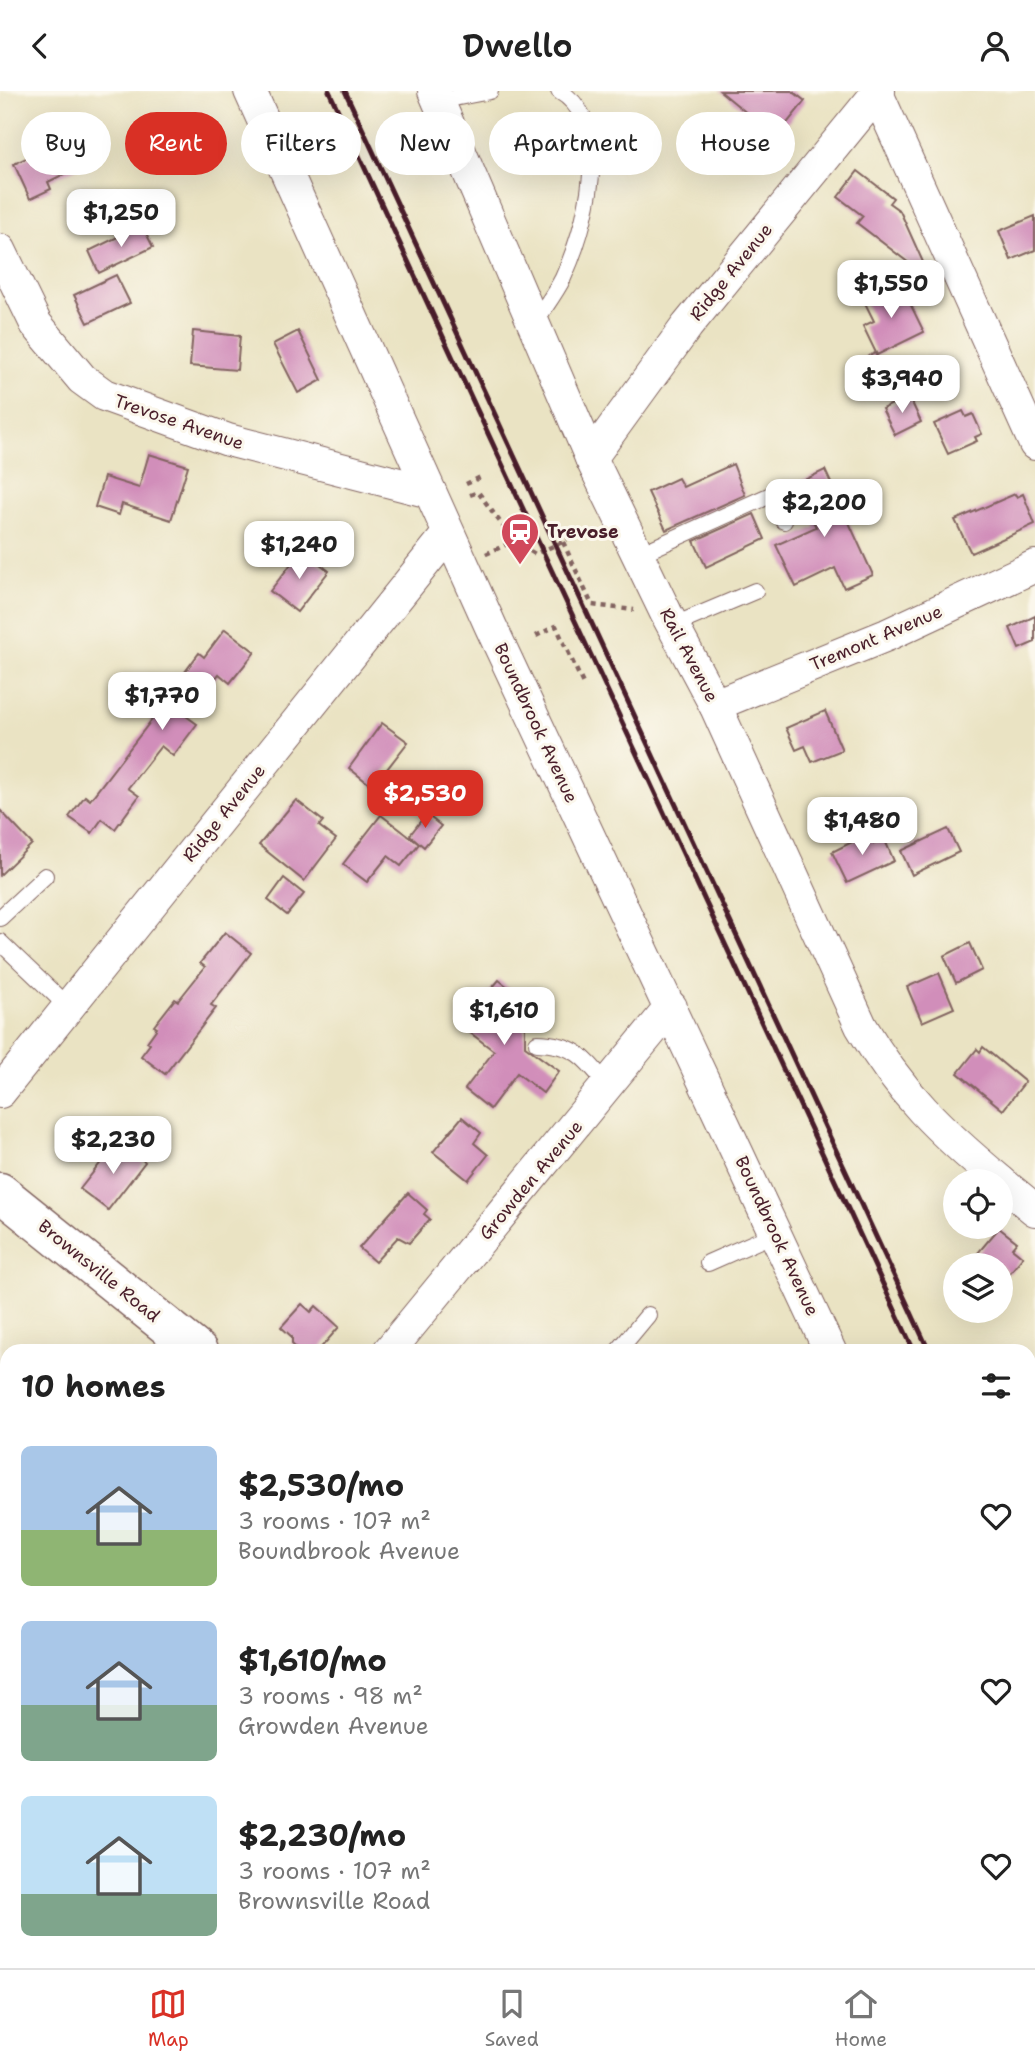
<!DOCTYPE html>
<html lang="en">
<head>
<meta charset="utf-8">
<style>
	body { margin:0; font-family:"Shantell Sans",sans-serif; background:#f6f6f6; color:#222; height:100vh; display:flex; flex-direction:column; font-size:26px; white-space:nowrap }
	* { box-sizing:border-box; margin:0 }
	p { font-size:23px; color:#767676 }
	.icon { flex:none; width:38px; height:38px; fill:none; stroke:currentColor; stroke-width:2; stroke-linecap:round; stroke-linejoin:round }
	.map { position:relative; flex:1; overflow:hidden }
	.sheet { position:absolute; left:0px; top:1253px; width:1036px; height:625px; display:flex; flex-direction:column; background:#fff; border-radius:21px 21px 0 0; box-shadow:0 7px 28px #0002 }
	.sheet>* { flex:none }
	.banner { position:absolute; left:21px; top:21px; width:994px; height:63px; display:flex; gap:14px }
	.tools { position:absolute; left:943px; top:1078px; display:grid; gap:14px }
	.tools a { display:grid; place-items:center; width:70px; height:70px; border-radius:50%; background:#fff; box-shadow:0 7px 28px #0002; font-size:35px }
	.price { position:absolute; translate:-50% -60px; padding:0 16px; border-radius:14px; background:#fff; color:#222; font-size:23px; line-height:46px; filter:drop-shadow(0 2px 4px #0008) }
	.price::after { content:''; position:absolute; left:50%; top:42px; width:21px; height:16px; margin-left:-10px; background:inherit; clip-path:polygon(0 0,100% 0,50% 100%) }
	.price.active { background:#d93025; color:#fff }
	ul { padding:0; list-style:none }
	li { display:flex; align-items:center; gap:21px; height:175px; padding:0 21px }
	li span { display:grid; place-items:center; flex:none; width:196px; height:140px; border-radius:10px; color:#555 }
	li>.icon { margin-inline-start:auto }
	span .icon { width:84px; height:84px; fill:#fffc; stroke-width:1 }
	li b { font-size:30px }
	h2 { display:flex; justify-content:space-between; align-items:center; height:84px; padding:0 21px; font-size:30px }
	.tag { padding:0 24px; border-radius:32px; background:#fff; box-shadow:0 7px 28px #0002; font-size:24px; line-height:63px }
	.tag.active { background:#d93025; color:#fff }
	header { display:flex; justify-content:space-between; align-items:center; height:91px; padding:0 21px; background:#fff; font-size:32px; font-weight:600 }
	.tabs { display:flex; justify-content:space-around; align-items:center; height:98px; border-top:2px solid #e0e0e0; background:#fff; font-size:19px; color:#767676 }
	.tabs a { display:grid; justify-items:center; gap:4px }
	.tabs .active { color:#d93025 }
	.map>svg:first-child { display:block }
	.building { fill:#d18eba }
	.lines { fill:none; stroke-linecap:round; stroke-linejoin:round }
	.lane-casing { stroke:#826460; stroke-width:18 }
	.street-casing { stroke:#826460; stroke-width:34 }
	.secondary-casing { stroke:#826460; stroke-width:41 }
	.primary-casing { stroke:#826460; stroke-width:41 }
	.path { stroke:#826460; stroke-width:4.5; stroke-dasharray:5 5; stroke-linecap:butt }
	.lane { stroke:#fff; stroke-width:16 }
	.street { stroke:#fff; stroke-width:32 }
	.secondary { stroke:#fff; stroke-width:38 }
	.primary { stroke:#fff; stroke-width:38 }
	.rail { stroke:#4a1f2b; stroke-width:5 }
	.secondary-bridge-casing { stroke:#826460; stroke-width:41; stroke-linecap:butt }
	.secondary-bridge { stroke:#fff; stroke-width:38 }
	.labels { text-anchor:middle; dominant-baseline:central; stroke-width:6; stroke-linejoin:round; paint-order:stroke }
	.street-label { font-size:18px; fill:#4a1f2b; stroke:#fbf7ec }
	.poi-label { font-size:18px; font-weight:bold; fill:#4a1f2b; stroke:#fbf7ec; text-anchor:start }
</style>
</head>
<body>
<header><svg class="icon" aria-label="back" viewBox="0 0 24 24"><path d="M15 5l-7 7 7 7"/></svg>Dwello<svg class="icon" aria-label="person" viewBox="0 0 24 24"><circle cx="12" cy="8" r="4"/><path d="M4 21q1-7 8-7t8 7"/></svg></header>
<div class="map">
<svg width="1035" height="1877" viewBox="0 0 1035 1877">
	<rect width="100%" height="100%" fill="#fbf7ec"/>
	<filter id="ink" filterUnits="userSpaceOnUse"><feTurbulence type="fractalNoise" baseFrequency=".0143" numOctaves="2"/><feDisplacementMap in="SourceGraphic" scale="14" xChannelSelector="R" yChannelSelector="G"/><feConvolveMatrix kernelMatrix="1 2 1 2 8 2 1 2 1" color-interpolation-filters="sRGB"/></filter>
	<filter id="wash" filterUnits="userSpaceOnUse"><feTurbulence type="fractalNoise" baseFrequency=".00686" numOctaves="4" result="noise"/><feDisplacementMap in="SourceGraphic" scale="28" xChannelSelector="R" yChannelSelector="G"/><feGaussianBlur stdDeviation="1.57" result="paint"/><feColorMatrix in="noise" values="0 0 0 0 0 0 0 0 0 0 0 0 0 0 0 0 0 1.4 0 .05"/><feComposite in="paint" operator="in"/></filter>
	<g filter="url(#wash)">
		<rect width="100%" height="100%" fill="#eae3c3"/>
		<g id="blocks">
			<!-- building -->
			<g class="building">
				<polygon points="720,0 792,0 805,10 776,46"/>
				<polygon points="79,48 90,70 48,91 51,98 30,108 14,73 59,51 61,56"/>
				<polygon points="858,80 893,107 889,112 900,120 931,189 857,132 863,125 838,106"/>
				<polygon points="1035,125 1035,159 1011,169 999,140"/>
				<polygon points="142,134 153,156 99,182 89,160"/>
				<polygon points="116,184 130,212 88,232 74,204"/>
				<polygon points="900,192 924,241 877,264 863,235 874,230 864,210"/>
				<polygon points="193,240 240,245 237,279 190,275"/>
				<polygon points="298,240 322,289 298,302 273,253"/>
				<polygon points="875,262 887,288 861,301 848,275"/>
				<polygon points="909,305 921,331 895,344 882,318"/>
				<polygon points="963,320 966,326 973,323 982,343 975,346 977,350 948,363 934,333"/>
				<polygon points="149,363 188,375 171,429 122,413 119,424 95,416 104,386 139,397"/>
				<polygon points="733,373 745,404 666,439 648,401 678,387 683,396"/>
				<polygon points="825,379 873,484 844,497 835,477 796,496 776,454 816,436 796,393"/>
				<polygon points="1015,403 1017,406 1023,403 1035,433 971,462 955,429"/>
				<polygon points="754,423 765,448 706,476 694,450"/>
				<polygon points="302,459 329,480 297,521 270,500"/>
				<polygon points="1035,525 1035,551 1019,558 1010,537"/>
				<polygon points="225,538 255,561 230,592 219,583 186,625 197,633 173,665 161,655 128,697 139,705 115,738 102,728 92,742 69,726 85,705 90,709 187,583 185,581 199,562 204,566"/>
				<polygon points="825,620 842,659 812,671 805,655 796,659 786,637"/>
				<polygon points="382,632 408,651 373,696 349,677"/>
				<polygon points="296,709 323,730 319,735 336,748 304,790 259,754"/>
				<polygon points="0,719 32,753 0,784"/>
				<polygon points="426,723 441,735 424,756 410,744"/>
				<polygon points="381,724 419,753 401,775 388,765 367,791 343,773"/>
				<polygon points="948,738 959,761 912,784 901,760"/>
				<polygon points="870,742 874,752 884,747 894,770 847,792 832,761"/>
				<polygon points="284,787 304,803 287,824 268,809"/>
				<polygon points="225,841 251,862 211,914 216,917 165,983 141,965 150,953 147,951 157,937 154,935 175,908 178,910 205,876 200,872"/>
				<polygon points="970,852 982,879 956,892 944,865"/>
				<polygon points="939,882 954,917 922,931 907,896"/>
				<polygon points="499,889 514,901 515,918 525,925 525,955 559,980 543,1002 517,982 490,1018 465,998 494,960 460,934"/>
				<polygon points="983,956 1025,991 1003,1019 958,982 977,958 980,961"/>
				<polygon points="462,1026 481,1042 474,1052 488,1064 468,1089 433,1061"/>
				<polygon points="118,1050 145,1071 108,1119 80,1098"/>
				<polygon points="408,1102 427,1119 424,1123 430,1128 409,1152 398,1146 375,1171 359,1157"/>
				<polygon points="999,1137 1017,1151 1012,1157 1023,1166 1009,1183 1001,1174 991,1174 977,1163"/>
				<polygon points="302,1213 311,1221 316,1215 339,1236 318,1260 298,1259 292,1253 292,1246 281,1236"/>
			</g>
		</g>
	</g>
	<g filter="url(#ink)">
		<use href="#blocks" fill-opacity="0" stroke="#826460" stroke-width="2"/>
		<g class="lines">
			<defs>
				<g id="lane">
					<polyline points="438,10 490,0"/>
					<path d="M534 233C543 218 555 203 563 187 585 139 616 33 559 0"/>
					<polyline points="638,464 773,403 784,430"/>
					<polyline points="672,535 755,500"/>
					<polyline points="0,827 45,785"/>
					<polyline points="0,851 68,916"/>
					<path d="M537 952C576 953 585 967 608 995"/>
					<polyline points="708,1172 776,1142"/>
					<polyline points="618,1260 648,1224"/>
					<polyline points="135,1871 141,1877"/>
					<polyline points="909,1877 910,1871"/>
				</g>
				<g id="street">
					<polyline points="250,0 491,536 830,1260"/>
					<path d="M434 0 591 367 666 522 715 614 861 935C900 1002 941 1041 1000 1090"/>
					<polyline points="876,0 1035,353"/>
					<polyline points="0,159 36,233 82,288 104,304 228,349 430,401"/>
					<polyline points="591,367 687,235 879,0"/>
					<polyline points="715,614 887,544 1035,475"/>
					<polyline points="0,1001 448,443"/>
					<polyline points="1001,1091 1035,1119"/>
					<polyline points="389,1260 671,916"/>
					<polyline points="0,1773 7,1771"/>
					<polyline points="387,1871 395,1877"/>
				</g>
				<polyline id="secondary" points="0,1101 198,1260"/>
				<polyline id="primary" points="1029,1866 1035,1858"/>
			</defs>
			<!-- lane casing -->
			<use href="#lane" class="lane-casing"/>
			<!-- street casing -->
			<use href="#street" class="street-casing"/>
			<!-- secondary casing -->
			<use href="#secondary" class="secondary-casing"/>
			<!-- primary casing -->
			<use href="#primary" class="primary-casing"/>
			<!-- path -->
			<g class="path">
				<polyline points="466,393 481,386"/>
				<polyline points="470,404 478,401 514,450"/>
				<polyline points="563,451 592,514 634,519"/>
				<polyline points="486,463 514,450 535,463 567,449"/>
				<polyline points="536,545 556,535 584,595"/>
			</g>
			<!-- lane -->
			<use href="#lane" class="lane"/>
			<!-- street -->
			<use href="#street" class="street"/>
			<!-- secondary -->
			<use href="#secondary" class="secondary"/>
			<!-- primary -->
			<use href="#primary" class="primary"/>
			<!-- rail -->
			<g class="rail">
				<polyline points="329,0 914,1260"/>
				<polyline points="345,0 929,1260"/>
				<polyline points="1029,1478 1035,1491"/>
				<polyline points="1029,1511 1035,1524"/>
			</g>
			<defs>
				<polyline id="secondary-bridge" points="1029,1521 1035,1520"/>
			</defs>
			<!-- secondary-bridge casing -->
			<use href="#secondary-bridge" class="secondary-bridge-casing"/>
			<!-- secondary-bridge -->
			<use href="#secondary-bridge" class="secondary-bridge"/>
		</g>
	</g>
	<!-- icons -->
	<defs>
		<symbol id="station-pin" viewBox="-11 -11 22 30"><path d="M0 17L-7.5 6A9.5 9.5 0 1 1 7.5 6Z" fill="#d1495b" stroke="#fbf7ec"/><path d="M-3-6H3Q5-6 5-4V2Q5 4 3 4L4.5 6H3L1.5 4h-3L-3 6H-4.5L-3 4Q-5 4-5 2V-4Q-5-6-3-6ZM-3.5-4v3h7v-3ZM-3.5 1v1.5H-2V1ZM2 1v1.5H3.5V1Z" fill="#fff"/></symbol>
	</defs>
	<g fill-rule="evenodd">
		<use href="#station-pin" x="498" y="419" width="44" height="60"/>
	</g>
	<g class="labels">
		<!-- street labels -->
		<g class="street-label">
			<text transform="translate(731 181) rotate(-51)">Ridge Avenue</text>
			<text transform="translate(179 331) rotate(19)">Trevose Avenue</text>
			<text transform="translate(876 547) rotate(-23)">Tremont Avenue</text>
			<text transform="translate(689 564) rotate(62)">Rail Avenue</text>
			<text transform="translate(536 632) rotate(65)">Boundbrook Avenue</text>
			<text transform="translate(224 722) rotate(-51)">Ridge Avenue</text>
			<text transform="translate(531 1089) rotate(-50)">Growden Avenue</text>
			<text transform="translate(777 1145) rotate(65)">Boundbrook Avenue</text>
			<text transform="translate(99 1180) rotate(39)">Brownsville Road</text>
		</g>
		<!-- poi labels -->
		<g class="poi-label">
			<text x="547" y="441">Trevose</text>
		</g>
	</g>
</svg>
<div class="tools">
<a><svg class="icon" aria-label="locate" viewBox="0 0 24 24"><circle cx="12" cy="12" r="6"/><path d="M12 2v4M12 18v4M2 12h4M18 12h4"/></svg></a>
<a><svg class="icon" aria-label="layers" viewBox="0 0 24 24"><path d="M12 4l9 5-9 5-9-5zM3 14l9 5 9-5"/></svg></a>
</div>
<b class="price" style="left:121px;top:158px">$1,250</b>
<b class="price" style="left:891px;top:229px">$1,550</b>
<b class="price" style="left:902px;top:324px">$3,940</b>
<b class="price" style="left:824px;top:448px">$2,200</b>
<b class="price" style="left:299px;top:490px">$1,240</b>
<b class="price" style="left:162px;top:641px">$1,770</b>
<b class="price active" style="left:425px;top:739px">$2,530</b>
<b class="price" style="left:862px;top:766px">$1,480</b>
<b class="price" style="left:504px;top:956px">$1,610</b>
<b class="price" style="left:113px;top:1085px">$2,230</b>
<div class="banner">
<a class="tag">Buy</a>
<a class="tag active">Rent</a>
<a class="tag">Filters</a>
<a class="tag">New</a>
<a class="tag">Apartment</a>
<a class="tag">House</a>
</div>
<section class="sheet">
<h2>10 homes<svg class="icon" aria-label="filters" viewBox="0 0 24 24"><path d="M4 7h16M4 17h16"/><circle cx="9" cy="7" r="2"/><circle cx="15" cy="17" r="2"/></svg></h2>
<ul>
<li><span style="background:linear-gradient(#a9c7e8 60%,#8fb573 0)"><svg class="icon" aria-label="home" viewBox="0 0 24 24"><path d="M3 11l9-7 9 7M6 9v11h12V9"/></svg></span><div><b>$2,530/mo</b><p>3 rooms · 107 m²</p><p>Boundbrook Avenue</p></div><svg class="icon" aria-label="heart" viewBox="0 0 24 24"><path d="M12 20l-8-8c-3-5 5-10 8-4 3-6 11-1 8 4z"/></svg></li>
<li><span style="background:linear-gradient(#a9c7e8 60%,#7fa58c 0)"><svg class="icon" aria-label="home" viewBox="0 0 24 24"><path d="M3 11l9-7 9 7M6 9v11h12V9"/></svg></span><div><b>$1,610/mo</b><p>3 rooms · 98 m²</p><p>Growden Avenue</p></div><svg class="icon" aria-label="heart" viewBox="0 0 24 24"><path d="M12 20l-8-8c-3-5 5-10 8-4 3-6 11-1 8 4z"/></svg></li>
<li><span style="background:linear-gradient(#bfe0f5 70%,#7fa58c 0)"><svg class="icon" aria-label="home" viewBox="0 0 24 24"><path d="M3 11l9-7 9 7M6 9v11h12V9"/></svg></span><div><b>$2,230/mo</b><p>3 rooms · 107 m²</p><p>Brownsville Road</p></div><svg class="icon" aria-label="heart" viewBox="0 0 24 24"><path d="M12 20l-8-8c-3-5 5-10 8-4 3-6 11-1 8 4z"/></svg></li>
</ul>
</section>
</div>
<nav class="tabs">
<a class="active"><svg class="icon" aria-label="map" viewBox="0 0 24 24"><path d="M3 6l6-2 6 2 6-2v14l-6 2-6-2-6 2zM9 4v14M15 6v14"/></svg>Map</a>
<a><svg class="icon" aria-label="saved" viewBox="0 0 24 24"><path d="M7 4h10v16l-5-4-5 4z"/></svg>Saved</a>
<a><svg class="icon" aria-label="home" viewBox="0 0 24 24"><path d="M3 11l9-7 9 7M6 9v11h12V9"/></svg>Home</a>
</nav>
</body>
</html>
